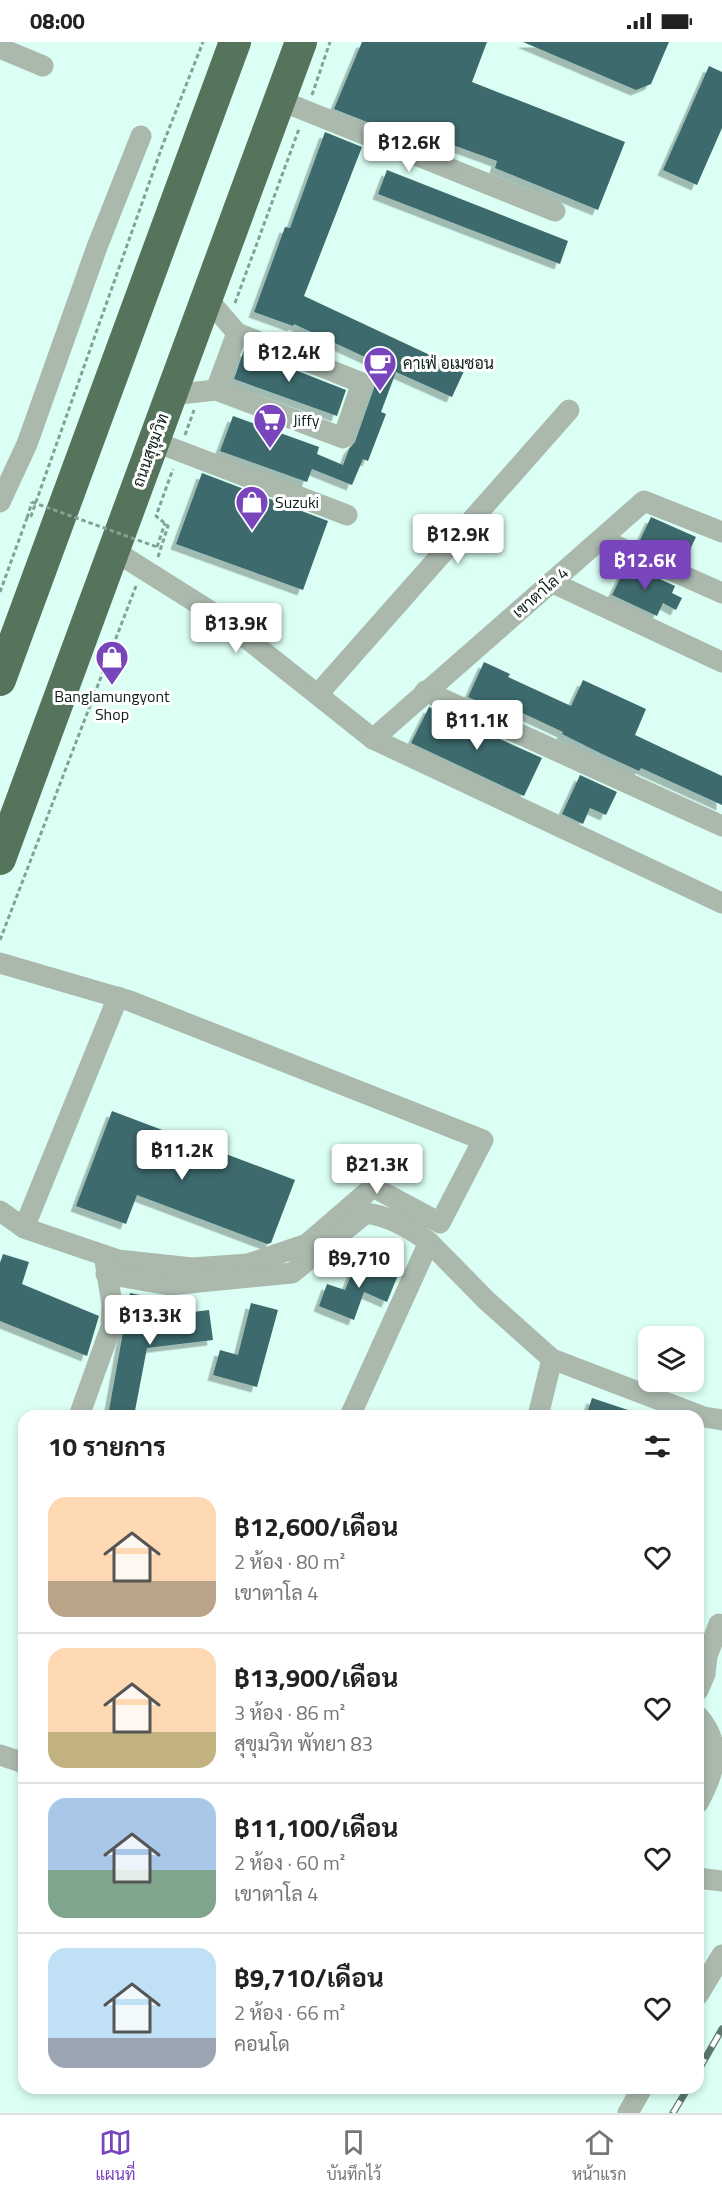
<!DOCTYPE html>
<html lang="th">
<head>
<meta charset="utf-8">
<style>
	body { margin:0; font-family:"Titillium Web",Sarabun,sans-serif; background:#f2f2f2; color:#222; height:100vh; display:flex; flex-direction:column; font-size:22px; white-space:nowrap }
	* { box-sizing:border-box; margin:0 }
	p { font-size:20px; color:#767676 }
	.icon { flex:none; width:33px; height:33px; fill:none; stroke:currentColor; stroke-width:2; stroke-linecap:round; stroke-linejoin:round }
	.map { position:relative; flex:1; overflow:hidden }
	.drawer { position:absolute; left:18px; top:1368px; width:686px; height:684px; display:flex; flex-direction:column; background:#fff; border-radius:18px; box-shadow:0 3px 9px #0003 }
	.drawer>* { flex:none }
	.tools { position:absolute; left:638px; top:1284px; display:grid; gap:12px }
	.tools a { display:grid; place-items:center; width:66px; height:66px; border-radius:12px; background:#fff; box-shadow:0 3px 9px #0003; font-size:30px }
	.price { position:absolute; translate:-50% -51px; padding:0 14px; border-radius:6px; background:#fff; color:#222; font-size:20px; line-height:39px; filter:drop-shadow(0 2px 3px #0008) }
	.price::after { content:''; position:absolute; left:50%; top:36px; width:18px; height:14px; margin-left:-9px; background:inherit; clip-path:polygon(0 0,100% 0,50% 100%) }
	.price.on { background:#7845bd; color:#fff }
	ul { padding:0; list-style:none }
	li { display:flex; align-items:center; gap:18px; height:150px; padding:0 30px }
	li+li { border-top:2px solid #e0e0e0 }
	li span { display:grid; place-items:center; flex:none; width:168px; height:120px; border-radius:18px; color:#555 }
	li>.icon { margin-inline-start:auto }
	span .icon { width:72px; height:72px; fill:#fffc; stroke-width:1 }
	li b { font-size:26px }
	h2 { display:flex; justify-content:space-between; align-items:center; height:72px; padding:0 30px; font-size:26px }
	.status { display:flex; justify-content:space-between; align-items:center; height:42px; padding:0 30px; background:#fff; direction:ltr }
	.status svg { height:16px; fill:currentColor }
	.menu { display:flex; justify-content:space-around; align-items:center; height:84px; border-top:2px solid #e0e0e0; background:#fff; font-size:16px; color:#767676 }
	.menu a { display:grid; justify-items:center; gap:3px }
	.menu .on { color:#7845bd }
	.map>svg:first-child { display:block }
	.building { fill:#3e6b6d; filter:url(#shadow) }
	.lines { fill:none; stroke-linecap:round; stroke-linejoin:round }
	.path { stroke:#84a097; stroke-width:3; stroke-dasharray:4.5 3; stroke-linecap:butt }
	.minor { stroke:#abb9ad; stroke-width:21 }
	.highway { stroke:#56735c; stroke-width:32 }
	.rail-casing { stroke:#5e7770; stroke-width:7 }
	.rail { stroke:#fff; stroke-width:4.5; stroke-dasharray:14; stroke-linecap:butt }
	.path-bridge { stroke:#84a097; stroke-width:3; stroke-dasharray:4.5 3; stroke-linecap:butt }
	.labels { text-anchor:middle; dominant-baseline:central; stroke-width:6; stroke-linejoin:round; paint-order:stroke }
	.poi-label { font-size:16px; fill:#0d1f1a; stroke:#fff; text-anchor:start }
	.street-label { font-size:16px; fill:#0d1f1a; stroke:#fff }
</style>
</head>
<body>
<div class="status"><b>08:00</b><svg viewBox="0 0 49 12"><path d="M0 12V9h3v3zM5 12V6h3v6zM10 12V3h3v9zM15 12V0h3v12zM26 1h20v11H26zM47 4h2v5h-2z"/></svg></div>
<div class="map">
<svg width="722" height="2071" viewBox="0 0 722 2071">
	<defs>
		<filter id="shadow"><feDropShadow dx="-5.5" dy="5.5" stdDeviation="0" flood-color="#0004"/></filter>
	</defs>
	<rect width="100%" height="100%" fill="#dbfff4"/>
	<!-- building -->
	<g class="building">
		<polygon points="362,0 487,0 472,40 625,100 598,168 495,126 497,119 417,90 413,98 334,67"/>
		<polygon points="523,0 669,0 651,42 636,48"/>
		<polygon points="709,24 722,30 722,86 697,143 663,128"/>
		<polygon points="325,90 362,105 304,254 464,329 452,355 396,330 381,370 386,372 368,419 363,417 352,443 312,427 307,440 220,409 233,374 319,405 317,412 343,423 349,407 355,400 382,323 294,282 293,284 254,270 285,185 290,186"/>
		<polygon points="387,128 568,199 560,222 378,152"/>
		<polygon points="244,308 346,348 337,374 234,337"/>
		<polygon points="202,431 328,479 303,548 176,502"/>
		<polygon points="651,475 696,495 684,520 639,500"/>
		<polygon points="627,522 675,544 672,551 682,556 676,568 663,561 657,574 612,553"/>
		<polygon points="484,620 510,632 508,635 571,664 583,638 646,667 635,693 722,734 722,763 641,726 639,729 602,712 562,692 563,690 497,659 494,666 468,655"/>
		<polygon points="429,665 542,716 524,754 411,701"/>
		<polygon points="580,733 617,750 606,773 590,766 583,782 562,772"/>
		<polygon points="112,1069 295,1138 271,1201 267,1202 137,1153 126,1182 76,1164"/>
		<polygon points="3,1212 29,1220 22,1242 99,1274 87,1314 0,1279 0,1221"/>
		<polygon points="358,1216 398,1233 387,1260 364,1250 354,1278 319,1264 327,1242 345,1248"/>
		<polygon points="130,1251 155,1256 152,1275 209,1268 213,1298 147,1306 134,1374 108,1374"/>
		<polygon points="251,1261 278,1268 257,1345 213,1333 220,1308 238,1313"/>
		<polygon points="592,1356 637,1371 636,1374 586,1374"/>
	</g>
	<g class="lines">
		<!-- path -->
		<g class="path">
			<polyline points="312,53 330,0"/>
			<polyline points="235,261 299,87"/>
			<polyline points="185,393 194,368"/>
			<polyline points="27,476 32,460"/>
			<polyline points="157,505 165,481"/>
			<polyline points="158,515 168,484 156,474 173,427"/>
			<polyline points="0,550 27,476 31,474 163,102 203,0"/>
			<polyline points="0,898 136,544"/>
		</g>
		<!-- minor -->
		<g class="minor">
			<polyline points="0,6 43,24"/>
			<polyline points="279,58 555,169"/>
			<polyline points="216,348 237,291"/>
			<polyline points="170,353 216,348 343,396 362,341 237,291 206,255"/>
			<polyline points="153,399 347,473"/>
			<polyline points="0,460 27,402 97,205 141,94"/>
			<polyline points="601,497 722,551"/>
			<polyline points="113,508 221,576 373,697 722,861"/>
			<polyline points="551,540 722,620"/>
			<polyline points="425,649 722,784"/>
			<polyline points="318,652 569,368"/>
			<polyline points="373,697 644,459 722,490"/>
			<polyline points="0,921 130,959 483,1098 440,1181 373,1145 307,1202 248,1222 192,1226 118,1218 24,1186 0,1169"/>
			<polyline points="24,1186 118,955"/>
			<polyline points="429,1200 487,1259 552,1317 704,1375 722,1378"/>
			<path d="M106 1232 169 1243 292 1231 366 1171C389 1174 410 1186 429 1200L350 1374"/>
			<polyline points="79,1374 111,1285 112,1262 105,1219"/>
			<polyline points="538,1374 552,1317"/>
			<polyline points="698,1648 705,1632 707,1614 719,1582"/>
			<path d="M698 1674C722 1701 716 1729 698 1761"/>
			<polyline points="0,1713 24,1721"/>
			<polyline points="698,1836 722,1839"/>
			<polyline points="698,1953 722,1913"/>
			<polyline points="628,2071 642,2046"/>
		</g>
		<!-- highway -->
		<g class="highway">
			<polyline points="0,638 235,0"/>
			<polyline points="0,817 301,0"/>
		</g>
		<defs>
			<g id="rail">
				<polyline points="698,2029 722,1987"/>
				<polyline points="673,2071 688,2046"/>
			</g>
		</defs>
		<!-- rail casing -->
		<use href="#rail" class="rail-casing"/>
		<!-- rail -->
		<use href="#rail" class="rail"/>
		<!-- path-bridge -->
		<polyline class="path-bridge" points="32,460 157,505"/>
	</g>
	<!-- icons -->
	<defs>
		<symbol id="cafe-pin" viewBox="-11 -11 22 30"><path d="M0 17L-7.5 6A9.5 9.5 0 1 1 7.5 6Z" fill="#7845bd" stroke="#fff"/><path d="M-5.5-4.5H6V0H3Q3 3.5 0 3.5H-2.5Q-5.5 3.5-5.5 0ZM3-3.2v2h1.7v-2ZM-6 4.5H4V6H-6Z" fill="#fff"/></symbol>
		<symbol id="supermarket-pin" viewBox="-11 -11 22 30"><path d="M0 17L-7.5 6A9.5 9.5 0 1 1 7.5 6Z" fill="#7845bd" stroke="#fff"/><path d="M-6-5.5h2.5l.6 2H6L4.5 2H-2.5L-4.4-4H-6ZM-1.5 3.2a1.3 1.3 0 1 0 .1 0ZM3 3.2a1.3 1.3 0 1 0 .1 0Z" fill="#fff"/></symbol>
		<symbol id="shop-pin" viewBox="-11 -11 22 30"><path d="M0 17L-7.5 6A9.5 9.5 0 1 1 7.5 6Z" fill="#7845bd" stroke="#fff"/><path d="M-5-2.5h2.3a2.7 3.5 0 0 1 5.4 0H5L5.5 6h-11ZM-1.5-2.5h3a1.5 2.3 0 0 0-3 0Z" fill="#fff"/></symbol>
	</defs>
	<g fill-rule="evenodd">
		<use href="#cafe-pin" x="361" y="302" width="38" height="52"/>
		<use href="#supermarket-pin" x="251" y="359" width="38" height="52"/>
		<use href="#shop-pin" x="233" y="441" width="38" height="52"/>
		<use href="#shop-pin" x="93" y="596" width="38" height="52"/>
	</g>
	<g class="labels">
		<!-- poi labels -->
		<g class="poi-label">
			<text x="403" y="321">คาเฟ่ อเมซอน</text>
			<text x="293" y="378">Jiffy</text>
			<text x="275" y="460">Suzuki</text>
			<text x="112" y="654" text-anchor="middle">Banglamungyont<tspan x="112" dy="18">Shop</tspan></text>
		</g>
		<!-- street labels -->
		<g class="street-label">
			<text transform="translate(150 408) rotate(-70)">ถนนสุขุมวิท</text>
			<text transform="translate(540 550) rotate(-41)">เขาตาโล 4</text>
		</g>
	</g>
</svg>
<div class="tools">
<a><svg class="icon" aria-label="layers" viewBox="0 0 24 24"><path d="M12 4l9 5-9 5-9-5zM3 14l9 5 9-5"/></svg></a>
</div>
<b class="price" style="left:409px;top:131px">฿12.6K</b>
<b class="price" style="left:289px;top:341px">฿12.4K</b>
<b class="price" style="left:458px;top:523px">฿12.9K</b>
<b class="price on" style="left:645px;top:549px">฿12.6K</b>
<b class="price" style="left:236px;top:612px">฿13.9K</b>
<b class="price" style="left:477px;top:709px">฿11.1K</b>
<b class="price" style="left:182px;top:1139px">฿11.2K</b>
<b class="price" style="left:377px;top:1153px">฿21.3K</b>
<b class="price" style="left:359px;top:1247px">฿9,710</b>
<b class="price" style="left:150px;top:1304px">฿13.3K</b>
<section class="drawer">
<h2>10 รายการ<svg class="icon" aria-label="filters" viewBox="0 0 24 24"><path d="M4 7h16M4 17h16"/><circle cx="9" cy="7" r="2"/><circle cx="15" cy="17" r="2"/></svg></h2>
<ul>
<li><span style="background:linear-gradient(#ffd9b3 70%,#b9a48a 0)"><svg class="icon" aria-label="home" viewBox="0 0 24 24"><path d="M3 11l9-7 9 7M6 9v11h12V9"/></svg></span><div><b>฿12,600/เดือน</b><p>2 ห้อง · 80 m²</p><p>เขาตาโล 4</p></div><svg class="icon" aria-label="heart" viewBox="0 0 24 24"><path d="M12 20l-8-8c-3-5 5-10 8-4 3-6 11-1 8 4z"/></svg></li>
<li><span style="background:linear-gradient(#ffd9b3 70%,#c2b280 0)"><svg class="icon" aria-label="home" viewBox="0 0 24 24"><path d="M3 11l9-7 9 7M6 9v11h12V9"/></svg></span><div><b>฿13,900/เดือน</b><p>3 ห้อง · 86 m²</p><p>สุขุมวิท พัทยา 83</p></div><svg class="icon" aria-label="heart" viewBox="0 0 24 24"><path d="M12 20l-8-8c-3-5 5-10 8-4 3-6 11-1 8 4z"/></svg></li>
<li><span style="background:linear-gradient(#a9c7e8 60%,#7fa58c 0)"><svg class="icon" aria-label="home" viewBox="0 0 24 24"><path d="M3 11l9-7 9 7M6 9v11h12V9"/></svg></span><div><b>฿11,100/เดือน</b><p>2 ห้อง · 60 m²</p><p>เขาตาโล 4</p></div><svg class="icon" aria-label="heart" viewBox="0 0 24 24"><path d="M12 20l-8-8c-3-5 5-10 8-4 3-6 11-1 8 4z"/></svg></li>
<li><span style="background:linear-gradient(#bfe0f5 75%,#9aa5b1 0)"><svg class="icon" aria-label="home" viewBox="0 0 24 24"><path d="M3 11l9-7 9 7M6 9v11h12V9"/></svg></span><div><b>฿9,710/เดือน</b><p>2 ห้อง · 66 m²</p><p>คอนโด</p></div><svg class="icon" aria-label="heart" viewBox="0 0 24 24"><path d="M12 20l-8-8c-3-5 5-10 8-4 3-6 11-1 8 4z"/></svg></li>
</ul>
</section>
</div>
<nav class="menu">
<a class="on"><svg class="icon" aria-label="map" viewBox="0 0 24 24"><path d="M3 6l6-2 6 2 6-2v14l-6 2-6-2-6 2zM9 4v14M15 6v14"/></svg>แผนที่</a>
<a><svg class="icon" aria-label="saved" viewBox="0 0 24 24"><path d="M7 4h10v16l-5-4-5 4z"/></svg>บันทึกไว้</a>
<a><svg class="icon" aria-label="home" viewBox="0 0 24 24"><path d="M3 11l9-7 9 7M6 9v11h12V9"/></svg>หน้าแรก</a>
</nav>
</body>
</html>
